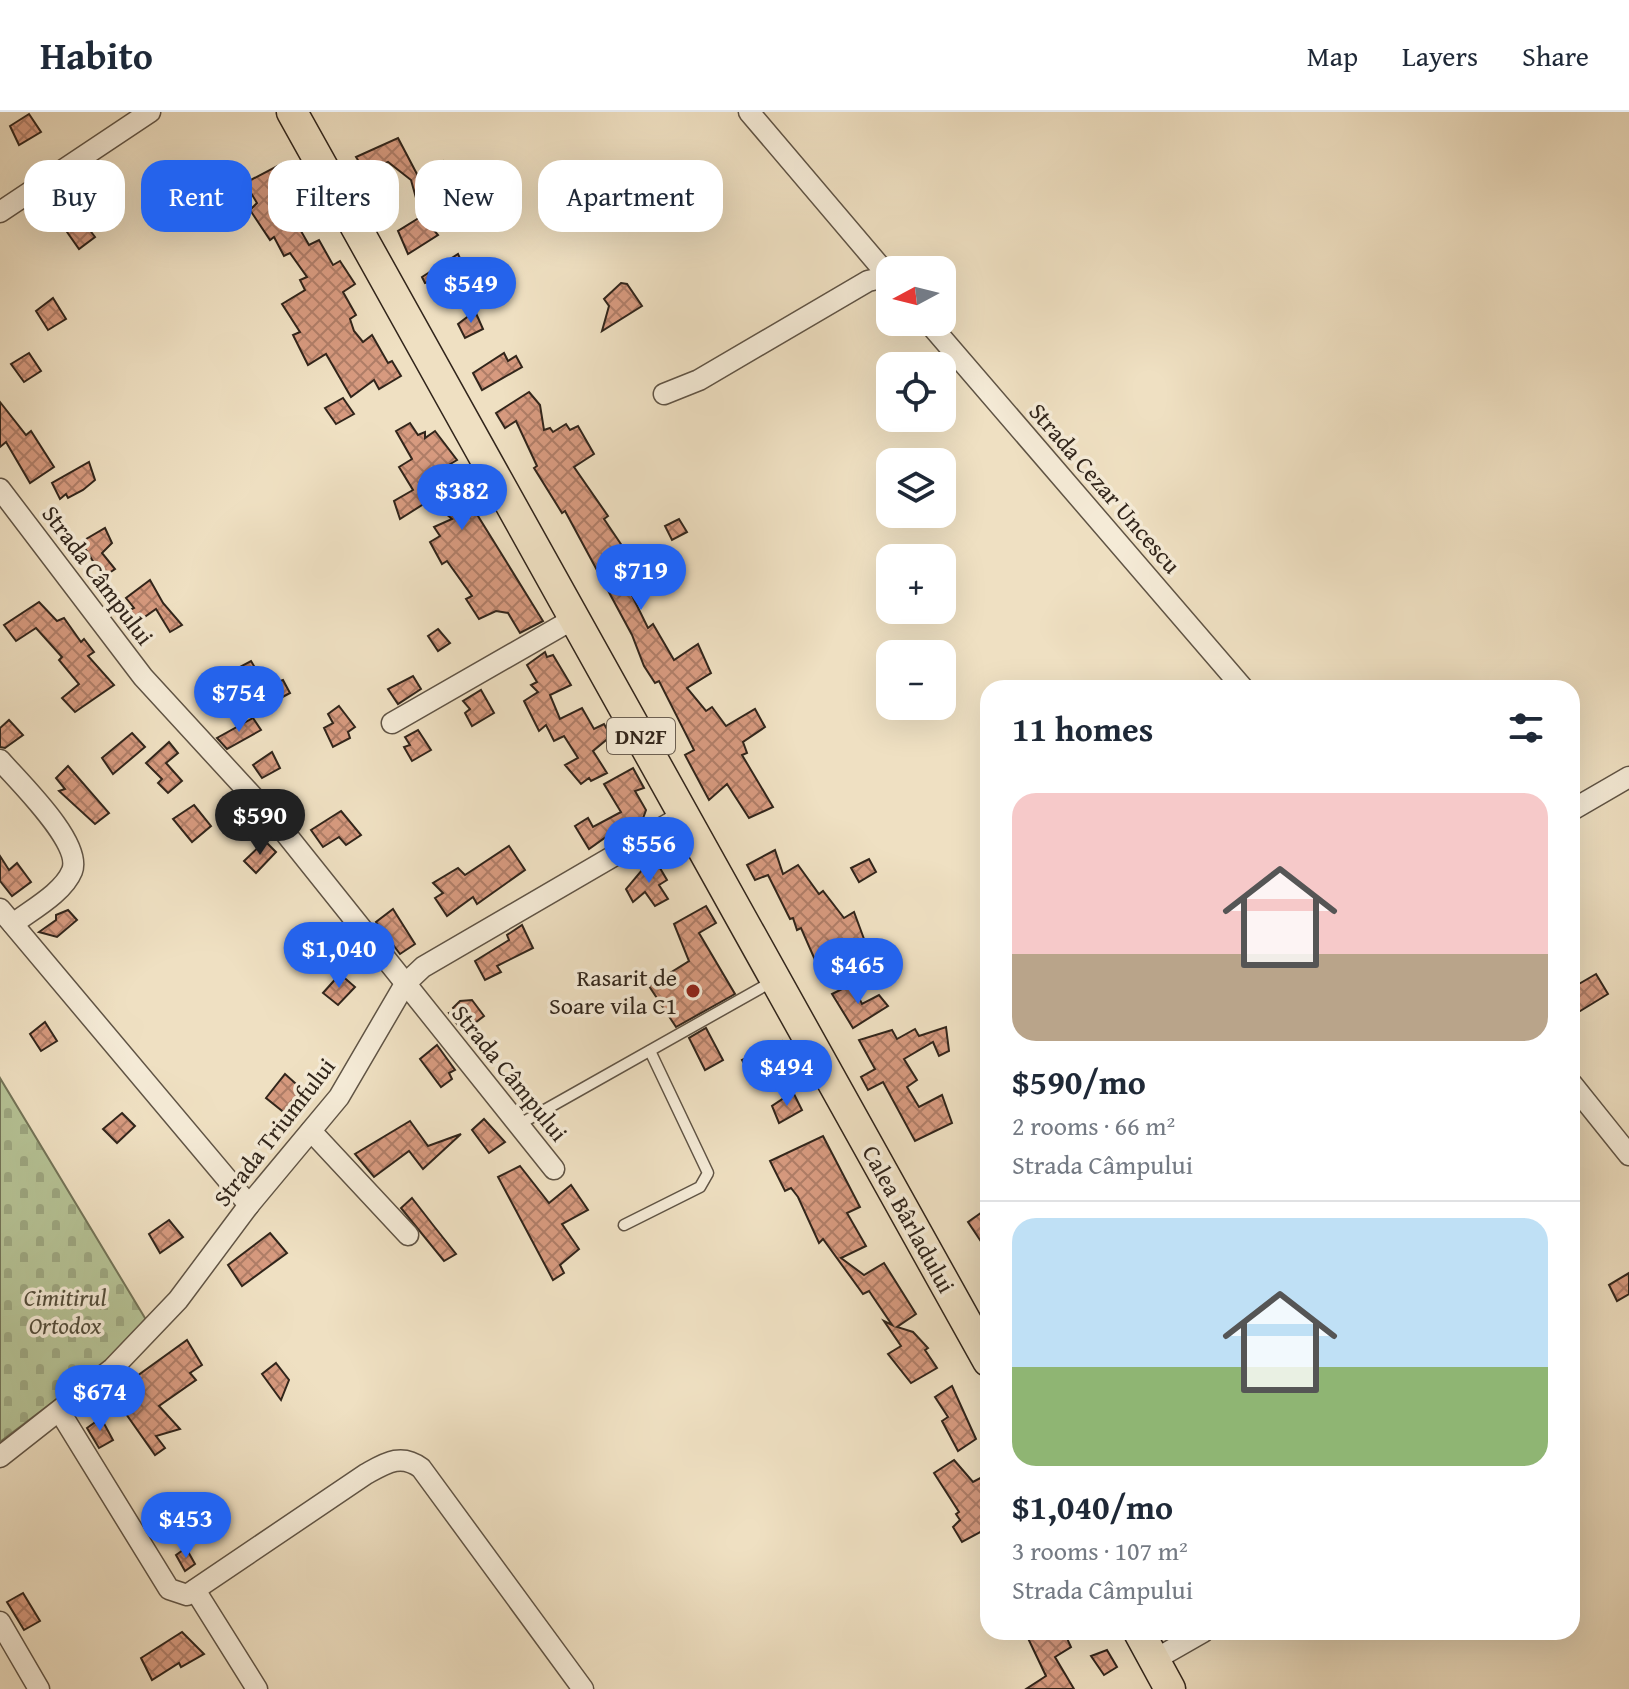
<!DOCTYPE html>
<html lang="en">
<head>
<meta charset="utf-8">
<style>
	body { margin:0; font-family:"Gentium Book Plus",serif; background:#f6f6f7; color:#1f2937; height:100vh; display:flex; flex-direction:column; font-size:30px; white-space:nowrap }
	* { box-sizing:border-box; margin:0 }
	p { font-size:26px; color:#747a83 }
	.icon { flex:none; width:44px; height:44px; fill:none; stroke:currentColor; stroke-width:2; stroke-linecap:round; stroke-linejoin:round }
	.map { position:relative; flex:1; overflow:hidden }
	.drawer { position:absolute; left:980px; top:568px; width:600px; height:960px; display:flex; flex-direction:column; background:#fff; border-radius:24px; box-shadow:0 8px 32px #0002 }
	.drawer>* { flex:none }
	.top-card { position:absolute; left:24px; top:48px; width:760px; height:72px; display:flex; gap:16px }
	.needle { width:52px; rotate:263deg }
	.fabs { position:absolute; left:876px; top:144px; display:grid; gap:16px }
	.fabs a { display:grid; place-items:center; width:80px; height:80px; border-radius:16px; background:#fff; box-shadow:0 8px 32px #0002; font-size:40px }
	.price { position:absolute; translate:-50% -68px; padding:0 18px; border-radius:28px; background:#2563eb; color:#fff; font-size:26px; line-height:52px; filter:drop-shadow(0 2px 4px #0008) }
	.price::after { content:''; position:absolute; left:50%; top:48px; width:24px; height:18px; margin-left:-12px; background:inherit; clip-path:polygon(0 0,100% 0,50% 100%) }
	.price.selected { background:#222; color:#fff }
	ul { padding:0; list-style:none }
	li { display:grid; align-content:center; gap:16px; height:424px; padding:0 32px }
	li+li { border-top:2px solid #e0e1e3 }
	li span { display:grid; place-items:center; height:248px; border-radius:24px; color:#555 }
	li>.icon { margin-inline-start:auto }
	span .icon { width:144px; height:144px; fill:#fffc; stroke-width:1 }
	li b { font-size:34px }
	h2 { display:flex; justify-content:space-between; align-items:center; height:96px; padding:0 32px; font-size:34px }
	.chip { padding:0 28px; border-radius:24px; background:#fff; box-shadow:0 8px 32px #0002; font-size:28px; line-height:72px }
	.chip.selected { background:#2563eb; color:#fff }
	header { display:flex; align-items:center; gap:48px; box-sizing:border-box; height:112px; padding:0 40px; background:#fff; border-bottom:2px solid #e0e1e3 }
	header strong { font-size:38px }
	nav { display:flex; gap:44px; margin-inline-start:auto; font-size:28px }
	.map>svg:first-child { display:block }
	.cemetery { fill:url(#cemetery-stones); stroke:#747458; stroke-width:2 }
	.building { fill:url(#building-cross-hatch); stroke:#31251b; stroke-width:2 }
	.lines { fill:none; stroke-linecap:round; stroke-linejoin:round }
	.service-casing { stroke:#605445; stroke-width:13 }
	.minor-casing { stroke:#605445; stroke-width:23 }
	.primary-casing { stroke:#31251b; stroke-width:33 }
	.service { stroke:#f5ebd7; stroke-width:10 }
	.minor { stroke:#f5ebd7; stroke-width:20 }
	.primary { stroke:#efe0c2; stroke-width:30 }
	.poi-dot { fill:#8f2418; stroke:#f5ebd7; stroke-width:3 }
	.labels { text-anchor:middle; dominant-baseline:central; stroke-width:7; stroke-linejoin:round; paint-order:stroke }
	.shield { fill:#f5ebd7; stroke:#6c6053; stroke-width:2 }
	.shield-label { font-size:22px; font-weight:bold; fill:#31251b }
	.street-label { font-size:24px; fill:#31251b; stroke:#f5ebd7 }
	.poi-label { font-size:24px; fill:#31251b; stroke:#f5ebd7; text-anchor:end }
	.park-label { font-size:24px; font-style:italic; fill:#524c3a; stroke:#f5ebd7 }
</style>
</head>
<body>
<header>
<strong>Habito</strong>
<nav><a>Map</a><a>Layers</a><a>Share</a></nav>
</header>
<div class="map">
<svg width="1629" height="1577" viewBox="0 0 1629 1577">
	<defs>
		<pattern id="cemetery-stones" width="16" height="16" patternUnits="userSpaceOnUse" patternTransform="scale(2)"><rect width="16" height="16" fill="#b6c396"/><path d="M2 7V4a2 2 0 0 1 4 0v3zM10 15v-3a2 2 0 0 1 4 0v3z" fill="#9da781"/></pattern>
		<pattern id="building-cross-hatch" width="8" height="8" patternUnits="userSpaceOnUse" patternTransform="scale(2)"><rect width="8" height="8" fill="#d79a7f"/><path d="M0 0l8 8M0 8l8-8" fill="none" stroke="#af7d67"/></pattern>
	</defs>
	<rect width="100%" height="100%" fill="#efe0c2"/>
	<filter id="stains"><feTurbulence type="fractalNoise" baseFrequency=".0025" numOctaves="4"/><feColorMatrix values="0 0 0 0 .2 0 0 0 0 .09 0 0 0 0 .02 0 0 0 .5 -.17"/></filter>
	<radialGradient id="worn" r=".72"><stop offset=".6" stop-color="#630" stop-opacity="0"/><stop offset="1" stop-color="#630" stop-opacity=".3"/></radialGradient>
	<!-- cemetery -->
	<polygon class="cemetery" points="0,966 151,1216 0,1330"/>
	<!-- building -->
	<g class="building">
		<polygon points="29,2 41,20 19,33 10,14"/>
		<polygon points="398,26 418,64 443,49 466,87 454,95 444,68 416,86 411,68 388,50 366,61 356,45"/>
		<polygon points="283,51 312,98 294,107 309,133 319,128 333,153 340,149 355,172 343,180 356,203 350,207 354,219 363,230 372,223 388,251 392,249 401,264 379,277 374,268 351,285 326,242 308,253 293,223 300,220 282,192 305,178 300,168 307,165 290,141 284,144 274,125 270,128 250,98 257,91 245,71"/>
		<polygon points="422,104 438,123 408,142 398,119"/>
		<polygon points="82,108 95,125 79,137 67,120"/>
		<polygon points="458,142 464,155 454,159 458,165 440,178 434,168 425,171 422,165"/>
		<polygon points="621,171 627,172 642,194 602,219 609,194 604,187"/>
		<polygon points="53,186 66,207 48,218 36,199"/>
		<polygon points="475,199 483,217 465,226 458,212"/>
		<polygon points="29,241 41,259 24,270 11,252"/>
		<polygon points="504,241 508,249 516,244 522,255 482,278 473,261"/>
		<polygon points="529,280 540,293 544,318 550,316 553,320 566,312 570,318 578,314 594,342 574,355 608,404 604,407 631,447 619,457 648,516 653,512 674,548 698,532 711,561 687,576 706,599 712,595 726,614 755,597 765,615 743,630 747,641 742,643 773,695 749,706 727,672 709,688 685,643 694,638 659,569 655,571 644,554 632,523 565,399 562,401 534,356 537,354 516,309 505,316 496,301"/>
		<polygon points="343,286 354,302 336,312 325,296"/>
		<polygon points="0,290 26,323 31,319 54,355 30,371 6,330 0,335"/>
		<polygon points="410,311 418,323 425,320 425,326 435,319 457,348 447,354 543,509 520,521 508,501 496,499 479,507 466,487 472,484 447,449 442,452 430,430 440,424 434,415 452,407 430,388 400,407 394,389 413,378 399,355 412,347 396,319"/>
		<polygon points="89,350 95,368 83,378 68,386 66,382 60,387 52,371"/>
		<polygon points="679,407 687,420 672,428 665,414"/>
		<polygon points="105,416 112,431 102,441 115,457 103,465 81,430"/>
		<polygon points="150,468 163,491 182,513 170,520 156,497 136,511 128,499 134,496 126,486"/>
		<polygon points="39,490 57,509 64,506 81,530 84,527 94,540 88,544 114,573 75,600 62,586 79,572 59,548 62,545 36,516 16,529 4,513"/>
		<polygon points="438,517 450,531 438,539 428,524"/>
		<polygon points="545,540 547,545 553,543 571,573 550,583 560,607 582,596 594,617 604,612 611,624 593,639 607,661 591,669 589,666 581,672 565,653 578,646 564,624 554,629 546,613 539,619 524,589 538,580 531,573 537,570 527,553"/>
		<polygon points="251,549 266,574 283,568 290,581 247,604 230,580 215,590 204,574"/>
		<polygon points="413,564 421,577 398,592 388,577"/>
		<polygon points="481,578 494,601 472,614 465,601 470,597 463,589"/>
		<polygon points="339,594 355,615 348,620 350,626 333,635 324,616 333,611 328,602"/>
		<polygon points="253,606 261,618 227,637 217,626"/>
		<polygon points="9,608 23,623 5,636 0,635 0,616"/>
		<polygon points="418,618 431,638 412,649 404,635 410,633 405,625"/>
		<polygon points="132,621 145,635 113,662 102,646"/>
		<polygon points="169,630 178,641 166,651 182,669 168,681 158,671 162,667 146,651"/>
		<polygon points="272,640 280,656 262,666 253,653"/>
		<polygon points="68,654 109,701 95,712 59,679 65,677 56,666"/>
		<polygon points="633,656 644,676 635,679 646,698 642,709 614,724 613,720 589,737 575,714 588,706 593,715 621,700 604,672"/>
		<polygon points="194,693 211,714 192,730 173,707"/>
		<polygon points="341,699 361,723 346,733 339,725 323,735 311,718"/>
		<polygon points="265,729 276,740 256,761 244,749"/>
		<polygon points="509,734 525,758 477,792 473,785 447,804 435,786 443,781 433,771 458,756 465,763"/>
		<polygon points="775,738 783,762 798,753 819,782 823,779 844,806 854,800 867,835 855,843 852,839 819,857 801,816 797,818 793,806 790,807 768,763 755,768 747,753"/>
		<polygon points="0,744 9,758 17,751 31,770 12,784 0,769"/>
		<polygon points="869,747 876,760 859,770 851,756"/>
		<polygon points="657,751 667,768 659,773 668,787 655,794 645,780 633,790 626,777 642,758"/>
		<polygon points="706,794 716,811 699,821 735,882 676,915 649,874 689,849 674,812"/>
		<polygon points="393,797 415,832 400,842 376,810"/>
		<polygon points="68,798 77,808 57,825 39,820 56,808 56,803"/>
		<polygon points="522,813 533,836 497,854 501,860 485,868 475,849 509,828 507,823"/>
		<polygon points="340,862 355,875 338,893 323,881"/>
		<polygon points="1596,862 1608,882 1577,901 1572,893 1572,876"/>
		<polygon points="852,872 862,892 879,883 888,894 853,916 832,882"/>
		<polygon points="472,888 484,904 463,920 449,901 455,899 453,896 460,889"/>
		<polygon points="45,910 57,929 41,939 30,922"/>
		<polygon points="946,915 949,939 939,944 933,930 904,947 917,968 907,975 919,995 942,983 952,1011 915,1029 883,970 868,978 861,965 875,957 859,928 892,918 897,927 915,917 919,924"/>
		<polygon points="706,916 723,948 705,958 689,926"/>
		<polygon points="782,929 791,947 752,966 742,948"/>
		<polygon points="437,933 455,958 449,961 452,967 441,975 420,947"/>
		<polygon points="285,962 304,979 286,1002 266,986"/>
		<polygon points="793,980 802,998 779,1011 772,994"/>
		<polygon points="122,1001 135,1014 117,1031 103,1017"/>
		<polygon points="484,1007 505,1030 489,1041 472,1018"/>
		<polygon points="410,1009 428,1034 461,1022 423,1057 409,1039 374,1065 355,1042"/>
		<polygon points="823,1024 860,1095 847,1101 866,1134 841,1146 864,1163 884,1151 916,1202 897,1215 913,1220 928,1236 925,1238 937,1256 911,1271 888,1242 901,1234 884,1209 892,1213 869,1179 863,1182 823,1127 819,1131 798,1085 791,1076 785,1079 770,1049"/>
		<polygon points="520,1054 549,1091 571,1073 588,1098 562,1112 579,1137 560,1153 564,1161 553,1168 498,1065"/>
		<polygon points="412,1086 433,1113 456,1142 444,1149 401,1096"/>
		<polygon points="988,1096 988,1140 968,1110"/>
		<polygon points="169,1108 183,1125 160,1141 149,1122"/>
		<polygon points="270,1121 287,1141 242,1174 228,1153"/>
		<polygon points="1629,1161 1629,1182 1617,1189 1609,1173"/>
		<polygon points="187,1228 202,1253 190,1261 196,1268 159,1294 180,1317 156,1324 165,1336 155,1343 112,1282"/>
		<polygon points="276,1251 289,1268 281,1288 262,1262"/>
		<polygon points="952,1274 976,1327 958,1339 942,1309 948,1305 935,1285"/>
		<polygon points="101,1306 113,1328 99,1336 87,1316"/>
		<polygon points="954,1348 973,1370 988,1362 988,1416 962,1430 953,1415 960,1408 956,1402 959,1400 934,1361"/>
		<polygon points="186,1436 195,1452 185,1459 176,1443"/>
		<polygon points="23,1481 40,1509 24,1518 7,1490"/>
		<polygon points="182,1520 204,1542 181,1555 179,1551 152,1568 141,1546"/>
		<polygon points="1025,1520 1064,1520 1071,1535 1055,1545 1074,1577 1026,1577 1046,1564"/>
		<polygon points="1107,1538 1117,1555 1104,1563 1091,1544"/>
	</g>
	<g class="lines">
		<defs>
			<g id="service">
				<polyline points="518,1013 775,868"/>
				<polyline points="624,1113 700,1075 708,1061 650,939"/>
			</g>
			<g id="minor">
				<polyline points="749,0 890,166"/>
				<polyline points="0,100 150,0"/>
				<polyline points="928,210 1243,576"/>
				<polyline points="664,282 699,268 868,169 881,166 890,169"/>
				<polyline points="0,377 143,565 278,712 554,1057"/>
				<polyline points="392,611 575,506"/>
				<path d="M0 648C18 669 83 731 72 759 63 781 31 798 13 812"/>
				<polyline points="1572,698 1629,665"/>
				<polyline points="0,797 249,1093"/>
				<polyline points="1572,972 1629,1043"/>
				<polyline points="311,1019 408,1123"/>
				<path d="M60 1300 169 1477 187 1483 366 1362C386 1351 401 1341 421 1356L583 1577"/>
				<polyline points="0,1345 113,1256 178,1188 249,1093 339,985 405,872 423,855 684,703"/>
				<polyline points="195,1478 257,1577"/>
				<polyline points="0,1510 39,1577"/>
				<polyline points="1154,1548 1203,1520"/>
			</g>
			<g id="primary">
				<polyline points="292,0 988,1249"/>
				<polyline points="1139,1520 1170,1577"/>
			</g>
		</defs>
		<!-- service casing -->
		<use href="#service" class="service-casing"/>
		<!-- minor casing -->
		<use href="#minor" class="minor-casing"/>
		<!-- primary casing -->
		<use href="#primary" class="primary-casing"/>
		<!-- service -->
		<use href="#service" class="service"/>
		<!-- minor -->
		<use href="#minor" class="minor"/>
		<!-- primary -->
		<use href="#primary" class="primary"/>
	</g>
	<!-- markers -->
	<circle class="poi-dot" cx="693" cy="879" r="8"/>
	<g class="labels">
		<!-- shield labels -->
		<rect class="shield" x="607" y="606" width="68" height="36" rx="6"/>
		<g class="shield-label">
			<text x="641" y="624">DN2F</text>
		</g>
		<!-- street labels -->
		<g class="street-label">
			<text transform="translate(1105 376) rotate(49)">Strada Cezar Uncescu</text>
			<text transform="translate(98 463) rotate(53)">Strada Câmpului</text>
			<text transform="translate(510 961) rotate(51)">Strada Câmpului</text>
			<text transform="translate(274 1020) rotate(-52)">Strada Triumfului</text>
			<text transform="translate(909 1107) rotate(61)">Calea Bârladului</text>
		</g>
		<!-- poi labels -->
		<g class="poi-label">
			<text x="677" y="865">Rasarit de<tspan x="677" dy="28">Soare vila C1</tspan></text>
		</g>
		<!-- park labels -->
		<g class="park-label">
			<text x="65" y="1185">Cimitirul<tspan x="65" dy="28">Ortodox</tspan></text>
		</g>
	</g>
	<rect width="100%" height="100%" filter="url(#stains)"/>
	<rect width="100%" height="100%" fill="url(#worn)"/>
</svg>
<div class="fabs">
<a><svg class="needle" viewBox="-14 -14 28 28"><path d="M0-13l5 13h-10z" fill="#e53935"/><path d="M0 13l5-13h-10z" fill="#747a83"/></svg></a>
<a><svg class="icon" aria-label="locate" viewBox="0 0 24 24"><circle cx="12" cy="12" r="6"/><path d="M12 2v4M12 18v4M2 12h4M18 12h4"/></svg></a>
<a><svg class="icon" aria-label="layers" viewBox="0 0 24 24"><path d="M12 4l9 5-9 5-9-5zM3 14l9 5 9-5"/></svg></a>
<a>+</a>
<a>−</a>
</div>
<b class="price" style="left:471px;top:213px">$549</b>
<b class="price" style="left:462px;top:420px">$382</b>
<b class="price" style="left:641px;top:500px">$719</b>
<b class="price" style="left:239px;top:622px">$754</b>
<b class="price selected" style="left:260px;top:745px">$590</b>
<b class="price" style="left:649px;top:773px">$556</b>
<b class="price" style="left:339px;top:878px">$1,040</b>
<b class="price" style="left:858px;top:894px">$465</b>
<b class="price" style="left:787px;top:996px">$494</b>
<b class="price" style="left:100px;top:1321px">$674</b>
<b class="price" style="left:186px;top:1448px">$453</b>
<div class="top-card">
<a class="chip">Buy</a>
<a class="chip selected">Rent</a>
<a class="chip">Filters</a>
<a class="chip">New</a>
<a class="chip">Apartment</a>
</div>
<section class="drawer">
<h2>11 homes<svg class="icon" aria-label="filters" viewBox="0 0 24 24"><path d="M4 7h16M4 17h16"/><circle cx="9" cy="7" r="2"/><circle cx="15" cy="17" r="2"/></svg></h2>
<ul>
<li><span style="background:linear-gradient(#f6c9c9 65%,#b9a48a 0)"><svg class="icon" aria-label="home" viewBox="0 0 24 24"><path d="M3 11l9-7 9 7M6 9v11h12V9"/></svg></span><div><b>$590/mo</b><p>2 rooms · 66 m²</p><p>Strada Câmpului</p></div></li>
<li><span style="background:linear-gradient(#bfe0f5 60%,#8fb573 0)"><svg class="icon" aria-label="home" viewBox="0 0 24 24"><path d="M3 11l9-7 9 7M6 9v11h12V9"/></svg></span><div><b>$1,040/mo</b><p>3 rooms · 107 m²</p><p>Strada Câmpului</p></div></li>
</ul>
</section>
</div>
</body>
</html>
